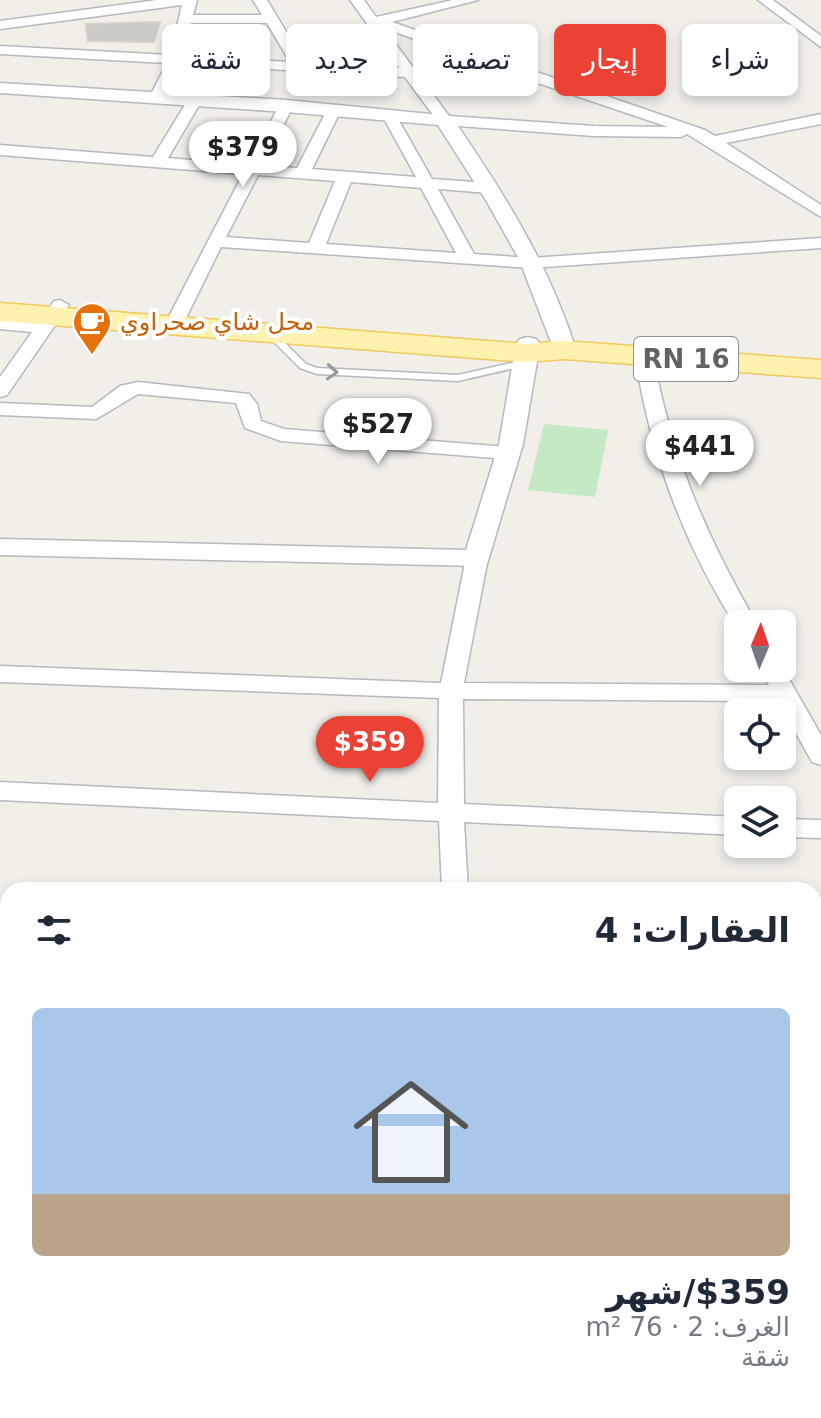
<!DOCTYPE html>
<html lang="ar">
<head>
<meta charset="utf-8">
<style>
	body { margin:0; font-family:"DejaVu Sans","Noto Sans Arabic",sans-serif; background:#f6f6f7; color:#1f2937; direction:rtl; height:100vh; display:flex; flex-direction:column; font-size:30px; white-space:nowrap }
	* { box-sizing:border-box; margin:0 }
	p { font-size:26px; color:#747a83 }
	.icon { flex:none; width:44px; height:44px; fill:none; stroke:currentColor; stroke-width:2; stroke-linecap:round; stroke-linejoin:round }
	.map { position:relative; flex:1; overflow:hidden; direction:ltr }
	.drawer { position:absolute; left:0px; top:882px; width:822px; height:536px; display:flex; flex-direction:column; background:#fff; border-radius:24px 24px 0 0; box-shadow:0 4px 12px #0003; direction:rtl }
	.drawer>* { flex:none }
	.top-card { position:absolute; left:24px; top:24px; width:774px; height:72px; direction:rtl; display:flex; gap:16px }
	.needle { width:52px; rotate:2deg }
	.buttons { position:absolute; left:724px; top:610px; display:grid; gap:16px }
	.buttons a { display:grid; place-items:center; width:72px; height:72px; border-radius:12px; background:#fff; box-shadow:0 4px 12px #0003; font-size:40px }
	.price { position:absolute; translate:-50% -68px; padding:0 18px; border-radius:28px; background:#fff; color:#222; font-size:26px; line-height:52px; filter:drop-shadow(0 2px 4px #0008) }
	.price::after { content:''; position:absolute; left:50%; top:48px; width:24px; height:18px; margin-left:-12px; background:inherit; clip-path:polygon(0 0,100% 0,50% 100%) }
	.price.current { background:#ea4335; color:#fff }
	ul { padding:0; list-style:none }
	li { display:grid; align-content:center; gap:16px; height:424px; padding:0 32px }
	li+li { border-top:2px solid #e0e1e3 }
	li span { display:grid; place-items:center; height:248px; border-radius:12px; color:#555 }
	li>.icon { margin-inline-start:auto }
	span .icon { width:144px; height:144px; fill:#fffc; stroke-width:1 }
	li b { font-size:34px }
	h2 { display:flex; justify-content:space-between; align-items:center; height:96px; padding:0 32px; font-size:34px }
	.chip { padding:0 28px; border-radius:12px; background:#fff; box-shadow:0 4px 12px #0003; font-size:28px; line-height:72px }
	.chip.current { background:#ea4335; color:#fff }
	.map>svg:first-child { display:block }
	.green { fill:#c5e8c5 }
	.building { fill:#cccac5; stroke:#d6d1c6; stroke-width:2 }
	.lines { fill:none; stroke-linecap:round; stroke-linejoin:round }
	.service-casing { stroke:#b5b8bc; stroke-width:3 }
	.minor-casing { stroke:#b5b8bc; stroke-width:3 }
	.tertiary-casing { stroke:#b5b8bc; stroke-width:3 }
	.primary-casing { stroke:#f2c960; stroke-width:3 }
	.service { fill:#fff; fill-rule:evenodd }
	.minor { fill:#fff; fill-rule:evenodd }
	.tertiary { fill:#fff; fill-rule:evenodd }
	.primary { fill:#fff2af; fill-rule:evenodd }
	.oneway { stroke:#979a9d }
	.labels { text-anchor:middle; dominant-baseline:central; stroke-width:8; stroke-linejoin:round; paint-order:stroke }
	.far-food-label { font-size:24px; fill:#c56008; stroke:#fff; text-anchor:start }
	.shield { fill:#fff; stroke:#8f9295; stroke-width:2 }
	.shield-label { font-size:26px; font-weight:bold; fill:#5f6368 }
</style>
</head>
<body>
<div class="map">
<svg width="821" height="1418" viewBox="0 0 821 1418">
	<rect width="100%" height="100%" fill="#f1efe8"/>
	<!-- green -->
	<polygon class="green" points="544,424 608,430 595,497 528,490"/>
	<!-- building -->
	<polygon class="building" points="160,22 154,42 88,41 86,24"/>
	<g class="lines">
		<defs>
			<polygon id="service" points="269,329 272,330 306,364 318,368 458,375 525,360 530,363 528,365 458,381 317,374 300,368 264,332"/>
			<g id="minor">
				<path d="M157 0H197L193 15H262L253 0H267L305 63 399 68 350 0H364L376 17 453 0H478L392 22 705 130 715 136 821 114V124L726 143 821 205V217L687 134 681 137 594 136 444 125 439 123 405 77 181 64 163 98 156 102 149 98 167 63 0 54V46L170 55 182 5 0 29V21ZM191 23H267L290 62 184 56ZM384 28 511 74 414 69ZM421 78 541 84 668 127 594 126 449 116Z"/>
				<polygon points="758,0 773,0 821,36 821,47"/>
				<path d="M195 96 202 100 168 158 248 165 279 106 286 102 293 106 263 166 297 168 327 110 334 106 341 110 312 169 416 177 382 115 384 112H394L432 179 489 183 497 188 489 193 438 189 474 254 531 258 821 238V248L531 268 221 247 182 326 173 331 164 326 243 174 0 155V145L153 157 188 100ZM258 175 335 181 309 243 226 237ZM351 182 421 188 456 253 326 244Z"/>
				<polygon points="60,300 69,305 7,395 0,397 0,377 32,332 0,329 0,319 39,322 54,301"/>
				<path d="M644 349 653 355C670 453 707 538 757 624H738V629C684 546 650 453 635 355Z"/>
				<polygon points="138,382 249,394 257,404 261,421 284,429 507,447 517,453 507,459 281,441 245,428 236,403 138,394 96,419 0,415 0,403 92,407 120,386"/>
				<polygon points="477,551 488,558 464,683 769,685 759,668 782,667 821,735 821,765 812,762 778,701 463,699 464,804 738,817 738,835 464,822 468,890 442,890 439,821 0,800 0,782 438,803 439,698 0,682 0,666 441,683 466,558"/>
				<polygon points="782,819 821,820 821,838 782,837"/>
				<rect x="0" y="925" width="8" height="22"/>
				<rect x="814" y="954" width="7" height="22"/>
				<rect x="0" y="1094" width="8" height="26"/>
				<rect x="814" y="1111" width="7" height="26"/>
				<polygon points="0,1164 8,1165 8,1193 0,1192"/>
				<polygon points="821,1211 821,1239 814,1240 814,1212"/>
				<rect x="814" y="1316" width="7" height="32"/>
				<rect x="0" y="1324" width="8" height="32"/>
				<polygon points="466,1410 500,1410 501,1418 467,1418"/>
			</g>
			<g id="tertiary">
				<path d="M0 83 286 100 451 116C502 190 549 264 576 350L572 355H556L519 259 487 202 438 125 286 112 0 93Z"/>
				<polygon points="528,337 536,339 540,344 523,444 487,564 477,566 0,555 0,539 466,550 499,444 516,344 520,339"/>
			</g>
			<polygon id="primary" points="0,303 527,344 564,341 821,360 821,378 564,359 527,362 0,321"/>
		</defs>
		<!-- service casing -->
		<use href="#service" class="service-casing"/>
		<!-- minor casing -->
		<use href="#minor" class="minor-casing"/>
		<!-- tertiary casing -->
		<use href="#tertiary" class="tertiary-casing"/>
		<!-- primary casing -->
		<use href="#primary" class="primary-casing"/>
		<!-- service -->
		<use href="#service" class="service"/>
		<!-- minor -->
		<use href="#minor" class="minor"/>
		<!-- tertiary -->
		<use href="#tertiary" class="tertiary"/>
		<!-- primary -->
		<use href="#primary" class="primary"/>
	</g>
	<!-- one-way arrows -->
	<defs><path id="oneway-chevron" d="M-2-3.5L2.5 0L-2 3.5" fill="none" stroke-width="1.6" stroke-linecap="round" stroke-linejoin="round" transform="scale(2)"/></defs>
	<use class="oneway" href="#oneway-chevron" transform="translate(332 372) rotate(3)"/>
	<!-- icons -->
	<defs>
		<symbol id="cafe-pin" viewBox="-11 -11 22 30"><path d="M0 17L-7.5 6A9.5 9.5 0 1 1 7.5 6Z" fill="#e8710a" stroke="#fff"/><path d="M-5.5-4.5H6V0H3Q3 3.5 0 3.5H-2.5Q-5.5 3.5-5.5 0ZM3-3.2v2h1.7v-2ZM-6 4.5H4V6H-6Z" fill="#fff"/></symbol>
	</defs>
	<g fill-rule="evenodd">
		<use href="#cafe-pin" x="70" y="300" width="44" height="60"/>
	</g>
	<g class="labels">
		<!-- far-food labels -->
		<g class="far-food-label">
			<text x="120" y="322">محل شاي صحراوي</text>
		</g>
		<!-- shield labels -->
		<rect class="shield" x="634" y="337" width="104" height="44" rx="6"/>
		<g class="shield-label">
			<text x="686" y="359">RN 16</text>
		</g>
	</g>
</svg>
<div class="buttons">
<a><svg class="needle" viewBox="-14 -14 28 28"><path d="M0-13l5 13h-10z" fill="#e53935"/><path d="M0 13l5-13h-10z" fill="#747a83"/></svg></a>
<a><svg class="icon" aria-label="locate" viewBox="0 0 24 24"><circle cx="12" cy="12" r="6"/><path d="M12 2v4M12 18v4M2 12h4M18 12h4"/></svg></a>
<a><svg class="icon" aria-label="layers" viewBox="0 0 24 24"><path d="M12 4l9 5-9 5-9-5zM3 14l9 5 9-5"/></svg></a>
</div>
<b class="price" style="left:243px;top:189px">$379</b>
<b class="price" style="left:378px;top:466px">$527</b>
<b class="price" style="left:700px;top:488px">$441</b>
<b class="price current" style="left:370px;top:784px">$359</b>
<div class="top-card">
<a class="chip">شراء</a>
<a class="chip current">إيجار</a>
<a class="chip">تصفية</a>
<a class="chip">جديد</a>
<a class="chip">شقة</a>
</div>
<section class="drawer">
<h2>العقارات: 4<svg class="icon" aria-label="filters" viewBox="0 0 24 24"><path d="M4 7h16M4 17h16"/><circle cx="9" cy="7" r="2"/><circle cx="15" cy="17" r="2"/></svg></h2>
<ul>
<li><span style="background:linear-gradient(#a9c7e8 75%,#b9a48a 0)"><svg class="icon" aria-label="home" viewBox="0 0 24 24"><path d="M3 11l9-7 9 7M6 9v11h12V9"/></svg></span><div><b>$359/شهر</b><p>الغرف: 2 · 76 m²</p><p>شقة</p></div></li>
</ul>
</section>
</div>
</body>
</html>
